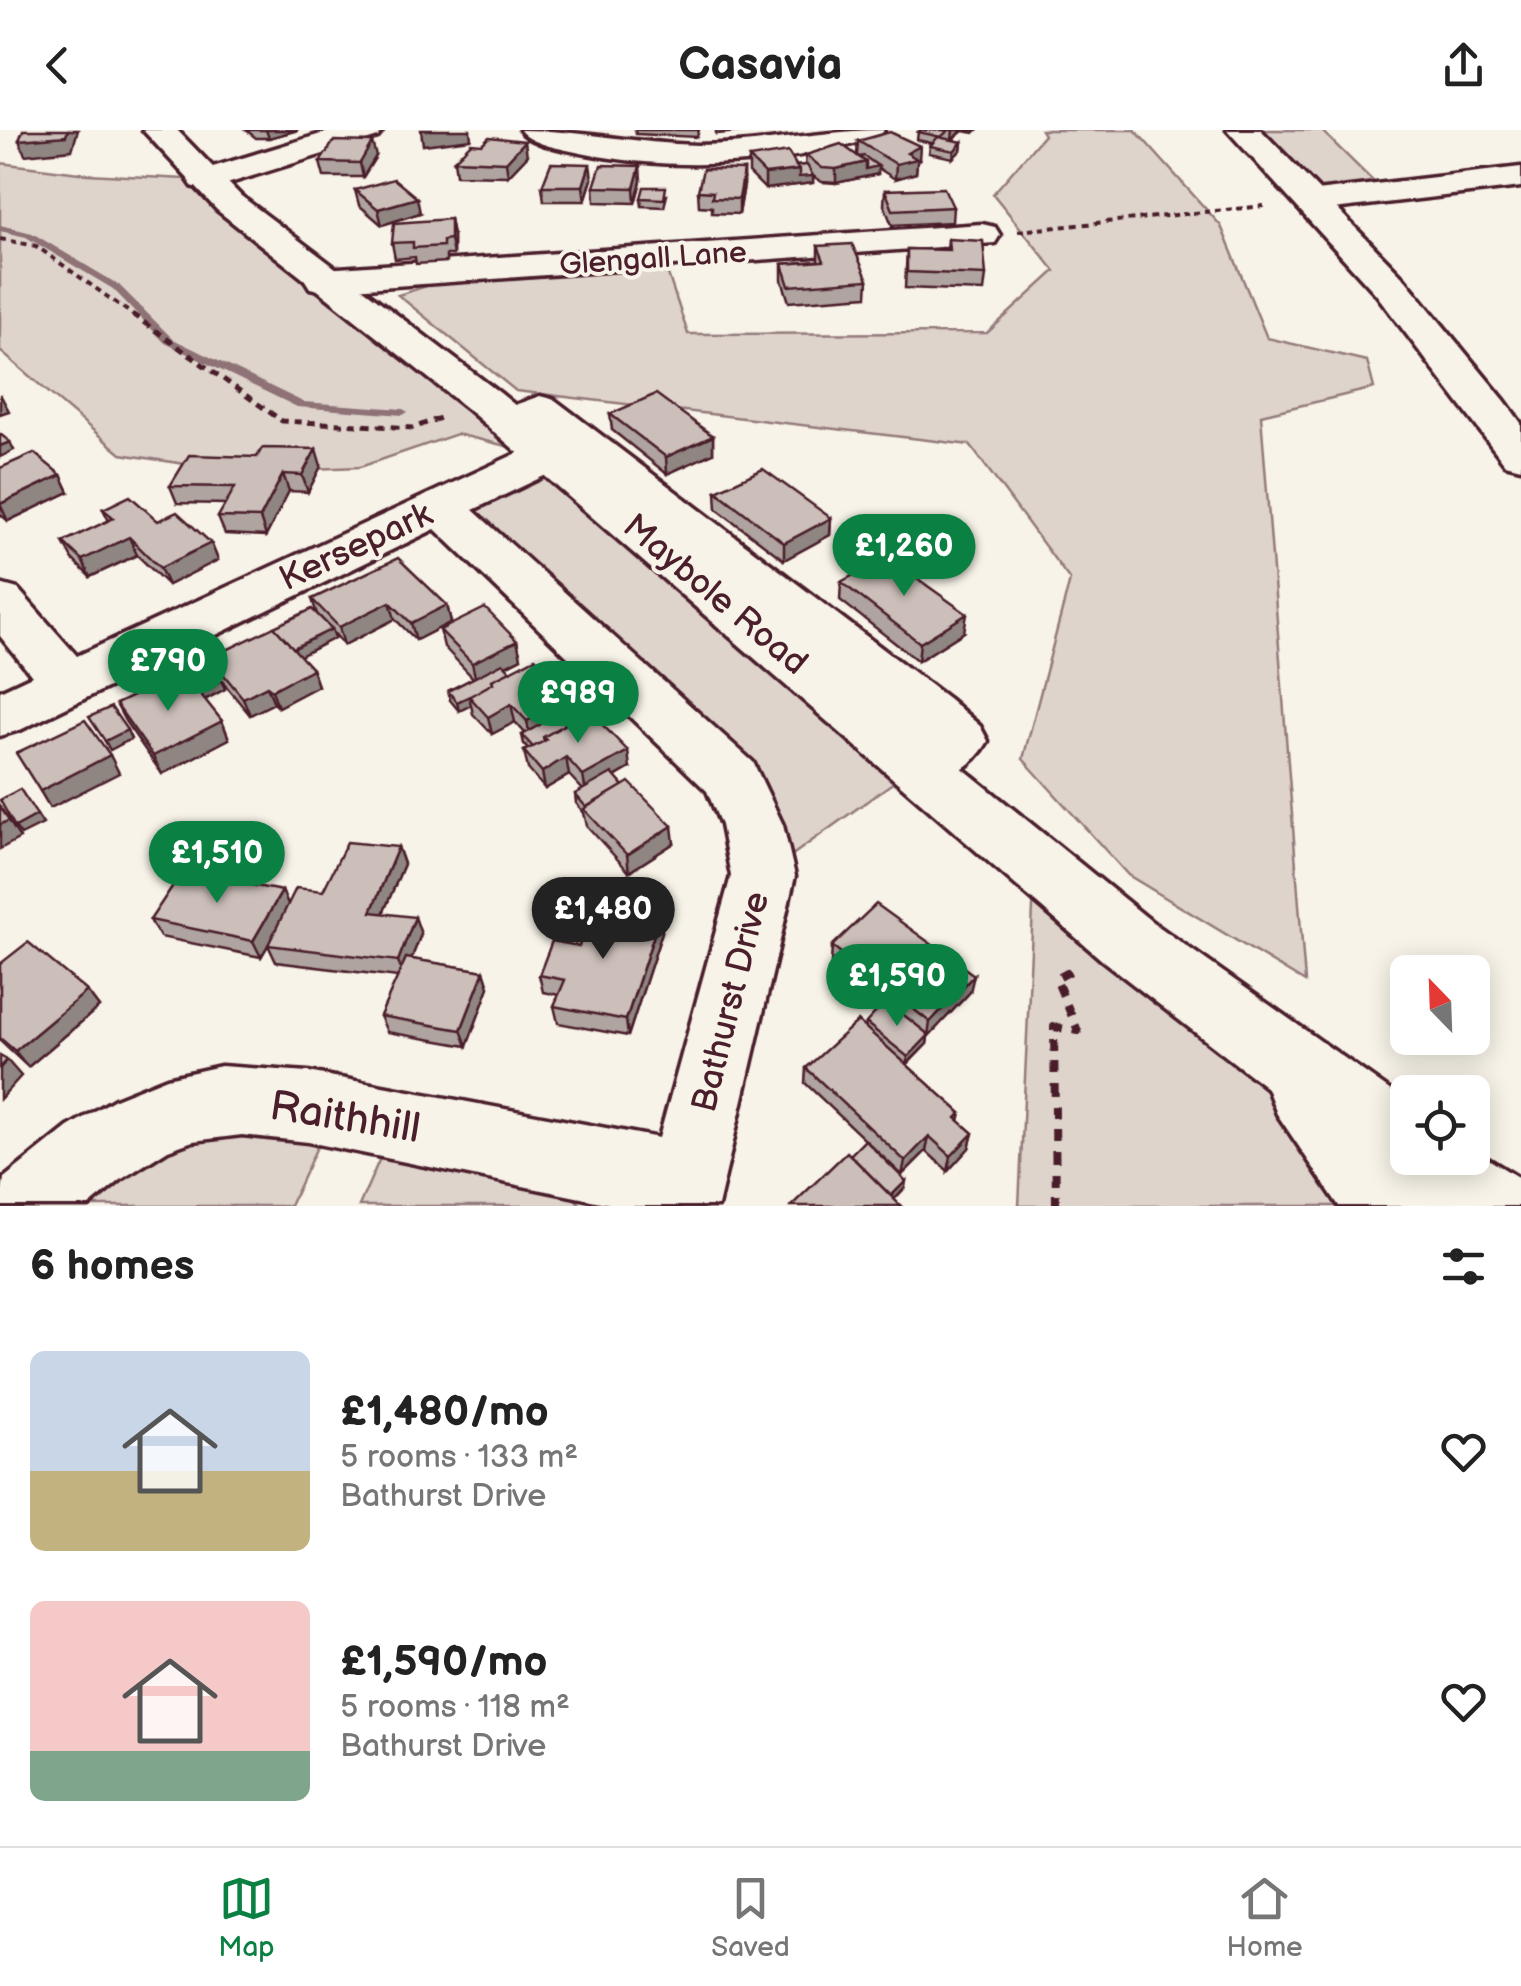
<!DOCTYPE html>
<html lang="en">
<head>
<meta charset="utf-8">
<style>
	body { margin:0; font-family:"Balsamiq Sans",sans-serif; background:#f6f6f6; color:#222; height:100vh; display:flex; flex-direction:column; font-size:38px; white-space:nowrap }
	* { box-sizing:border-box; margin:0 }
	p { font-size:32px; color:#767676 }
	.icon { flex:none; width:55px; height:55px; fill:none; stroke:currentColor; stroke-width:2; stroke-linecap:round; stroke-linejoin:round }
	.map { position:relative; height:1076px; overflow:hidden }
	.details { display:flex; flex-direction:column; background:#fff; flex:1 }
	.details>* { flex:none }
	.needle { width:65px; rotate:337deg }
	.fabs { position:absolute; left:1390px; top:825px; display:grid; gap:20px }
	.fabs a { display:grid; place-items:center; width:100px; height:100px; border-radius:15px; background:#fff; box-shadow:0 5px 25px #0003; font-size:50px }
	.price { position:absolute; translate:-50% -85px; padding:0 22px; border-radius:35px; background:#0b8043; color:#fff; font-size:32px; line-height:65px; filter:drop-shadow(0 2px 5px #0008) }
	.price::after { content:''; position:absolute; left:50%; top:60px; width:30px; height:22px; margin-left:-15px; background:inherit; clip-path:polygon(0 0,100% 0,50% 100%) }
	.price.selected { background:#222; color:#fff }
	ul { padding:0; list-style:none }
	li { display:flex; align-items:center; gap:30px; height:250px; padding:0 30px }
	li span { display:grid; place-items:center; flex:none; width:280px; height:200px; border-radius:15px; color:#555 }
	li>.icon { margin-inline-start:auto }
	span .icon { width:120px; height:120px; fill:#fffc; stroke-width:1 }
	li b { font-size:42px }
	h2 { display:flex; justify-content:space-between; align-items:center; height:120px; padding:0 30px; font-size:42px }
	header { display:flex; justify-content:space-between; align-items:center; height:130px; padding:0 30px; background:#fff; font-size:45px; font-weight:600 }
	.menu { display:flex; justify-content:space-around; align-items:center; height:140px; border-top:2px solid #e0e0e0; background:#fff; font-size:28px; color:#767676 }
	.menu a { display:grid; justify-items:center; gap:5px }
	.menu .selected { color:#0b8043 }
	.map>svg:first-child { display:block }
	.green { fill:#ded4cc; stroke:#947a7c; stroke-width:2.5 }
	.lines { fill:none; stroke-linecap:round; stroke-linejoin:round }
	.stream { fill:#8e7275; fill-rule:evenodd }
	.minor-casing { stroke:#4a1f2b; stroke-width:7 }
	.major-casing { stroke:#4a1f2b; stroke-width:7 }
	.highway-casing { stroke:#4a1f2b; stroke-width:7 }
	.path-far2 { stroke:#4a1f2b; stroke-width:4; stroke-dasharray:6 5; stroke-linecap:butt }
	.path-far1 { stroke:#4a1f2b; stroke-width:5; stroke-dasharray:8 6; stroke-linecap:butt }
	.path { stroke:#4a1f2b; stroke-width:8; stroke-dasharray:12 10; stroke-linecap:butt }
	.minor { fill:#f7f3e8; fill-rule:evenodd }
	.major { fill:#f7f3e8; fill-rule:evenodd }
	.highway { fill:#f7f3e8; fill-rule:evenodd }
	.wall { fill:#afa49f; stroke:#4a1f2b; stroke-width:2.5 }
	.shaded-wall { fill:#8f8682; stroke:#4a1f2b; stroke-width:2.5 }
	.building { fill:#ccbfb9; stroke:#4a1f2b; stroke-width:2.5 }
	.labels { text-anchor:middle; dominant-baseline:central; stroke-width:8; stroke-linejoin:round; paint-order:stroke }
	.far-street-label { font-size:30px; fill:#4a1f2b; stroke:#f7f3e8 }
	.street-label { font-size:35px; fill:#4a1f2b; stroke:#f7f3e8 }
	.near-street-label { font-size:42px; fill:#4a1f2b; stroke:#f7f3e8 }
</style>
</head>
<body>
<header><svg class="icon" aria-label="back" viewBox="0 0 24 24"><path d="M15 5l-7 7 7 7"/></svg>Casavia<svg class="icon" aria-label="share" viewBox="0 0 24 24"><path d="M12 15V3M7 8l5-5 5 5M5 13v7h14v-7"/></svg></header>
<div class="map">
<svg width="1521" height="1076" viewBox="0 0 1521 1076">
	<rect width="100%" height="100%" fill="#f7f3e8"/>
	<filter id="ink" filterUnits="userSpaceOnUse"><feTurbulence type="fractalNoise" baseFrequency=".01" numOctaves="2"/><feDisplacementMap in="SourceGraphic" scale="20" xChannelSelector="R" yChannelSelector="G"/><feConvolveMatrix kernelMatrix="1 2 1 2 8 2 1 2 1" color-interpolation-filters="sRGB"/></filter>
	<g filter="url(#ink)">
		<!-- green -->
		<g class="green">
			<polygon points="1041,0 1135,0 1221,96 1267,208 1367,231 1374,258 1261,285 1305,852 1128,745 1023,629 1070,450 970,315 516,261 398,165 433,154 666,138 688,204 987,203 1055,141 993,64 1044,5"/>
			<polygon points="1262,0 1321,0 1379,57 1321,59"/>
			<polygon points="0,33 87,44 205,50 324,150 485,272 919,634 763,746 752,695 732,648 441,377 547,326 457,304 360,337 236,342 121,324 0,221"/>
			<polygon points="1035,735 1277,922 1352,1076 1019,1076"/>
			<polygon points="274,998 321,1008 290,1076 77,1076 177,1009"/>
			<polygon points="384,1019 563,1057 582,1076 359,1076"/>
		</g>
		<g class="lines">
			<!-- stream -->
			<polygon class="stream" points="0,95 32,103 119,155 173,209 303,272 403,279 408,282 403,285 297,277 165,213 113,159 26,107 0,101"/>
			<defs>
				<g id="minor">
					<polygon points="334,0 383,0 378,7 217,57 193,57 188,50 193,43"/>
					<path d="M520 0C580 0 638 14 698 15 761 15 821 0 884 0L879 7C780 36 678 43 576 22 559 18 530 14 520 0Z"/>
					<polygon points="1521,37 1521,57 1316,81 1304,78 1299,71 1304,64 1316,61"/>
					<polygon points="982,94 995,97 1000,105 995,113 324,161 310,158 305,150 310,142 324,139"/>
					<path d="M540 266 555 270 949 569 980 596 988 611C971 642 931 660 898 650L889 634 898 618 918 607 572 326 565 336 473 380 753 632 783 695 795 746 718 1076H620L308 1012 242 1005 193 1011 168 1020 122 1049 89 1076H0L4 1048 68 997 115 969 167 948 221 936 308 942 659 1008 731 746 721 695 707 661 435 399 20 600 0 606V561L32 546 0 506V454L18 459 77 526 533 316 556 314 535 297 508 305 492 301 486 292 492 283Z"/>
				</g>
				<polygon id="major" points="143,0 177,0 241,66 500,263 1151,791 1408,973 1408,1028 1472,1028 1472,1019 1519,1048 1521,1076 1339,1076 1277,984 1267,958 1103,831 470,281 217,80"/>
				<polygon id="highway" points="1227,0 1261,0 1403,147 1505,271 1521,293 1521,338 1505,334 1376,164"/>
			</defs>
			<!-- minor casing -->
			<use href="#minor" class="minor-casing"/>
			<!-- major casing -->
			<use href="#major" class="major-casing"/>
			<!-- highway casing -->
			<use href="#highway" class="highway-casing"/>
			<!-- path-far2 -->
			<g class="path-far2">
				<polyline points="1018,101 1264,76"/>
				<polyline points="0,109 36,116 136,187"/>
			</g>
			<!-- path-far1 -->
			<polyline class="path-far1" points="132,184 282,291 413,298 440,288"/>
			<!-- path -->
			<polyline class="path" points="1056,1076 1054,897 1078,901 1056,849 1078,837"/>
			<!-- minor -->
			<use href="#minor" class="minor"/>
			<!-- major -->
			<use href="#major" class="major"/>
			<!-- highway -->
			<use href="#highway" class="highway"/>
		</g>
		<!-- wall -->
		<g class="wall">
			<polygon points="246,0 298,0 269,8 256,8"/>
			<polygon points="635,0 699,0 697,7 636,4"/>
			<polygon points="921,0 977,0 974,3 963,1 952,10 962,12 961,20 953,28 929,23 930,16 932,13 917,10 918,2"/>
			<polygon points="858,11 919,30 917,32 916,43 895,49 878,38 878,44 836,53 822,52 813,46 813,53 765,59 749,43 749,28 796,36 805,35 806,25 857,25"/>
			<polygon points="376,26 363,47 324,47 320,32"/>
			<polygon points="527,26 508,46 456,45 454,30"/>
			<polygon points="744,40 744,55 739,84 712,83 712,77 699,76 698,61"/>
			<polygon points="592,49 585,71 544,71 542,56"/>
			<polygon points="641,51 635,73 595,72 594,57"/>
			<polygon points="355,60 420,83 382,95 359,75"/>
			<polygon points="885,60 953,77 952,92 892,95 884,75"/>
			<polygon points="667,65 664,77 642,76 641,68"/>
			<polygon points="450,89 453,105 453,125 446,125 446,132 416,134 415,127 395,129 392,113"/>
			<polygon points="948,109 986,145 984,161 905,158 907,119 947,120"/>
			<polygon points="818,116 868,150 867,166 789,172 782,150 782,134 818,131"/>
			<polygon points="610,284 713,306 713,323 667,344 612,300"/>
			<polygon points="321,336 308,362 289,361 266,406 225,404 218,387 226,374 177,373 170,356"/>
			<polygon points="0,338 61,345 69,362 8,391 0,384"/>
			<polygon points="716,361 831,388 830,405 784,430 717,379"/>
			<polygon points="103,379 158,391 211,413 218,430 168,455 137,425 90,447 72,429 63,412 109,391"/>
			<polygon points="841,452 964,502 918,531 840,470"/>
			<polygon points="312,469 447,475 451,492 416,510 395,489 344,515 333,502 335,508 300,526 312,539 318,556 278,577 274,573 250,585 222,551 225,559 205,570 222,591 229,609 162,644 125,591 116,574 217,545 210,528 317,484"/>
			<polygon points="440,500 517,511 521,528 506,536 510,541 575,582 562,590 630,638 615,647 674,713 629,742 587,696 584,683 576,673 575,664 583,660 569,645 545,659 528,639 524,621 529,619 524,614 522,605 525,603 515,592 492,604 473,584 471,575 459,581 450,570 448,561 473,548 444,517"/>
			<polygon points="398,717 404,734 383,783 421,804 411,829 484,841 489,857 467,916 387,902 380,886 398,847 276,832 268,815 261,827 160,807 150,790 282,761 288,774 323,761"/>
			<polygon points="662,802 628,906 558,893 554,876 559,865 543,862 539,845 579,816"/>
			<polygon points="832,816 970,862 928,907 927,914 907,935 961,983 959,991 973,1003 969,1018 948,1041 926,1021 902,1045 805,953 806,938 865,898 866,893 884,874 831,833"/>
			<polygon points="0,834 87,861 99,877 28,937 0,911"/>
		</g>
		<!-- shaded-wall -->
		<g class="shaded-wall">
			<polygon points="68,0 78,0 72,20 25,25 19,10"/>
			<polygon points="266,0 298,0 269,8"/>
			<polygon points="421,0 470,0 471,9 423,15"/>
			<polygon points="716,0 747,0 747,1 716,4"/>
			<polygon points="953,0 963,0 952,10"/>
			<polygon points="525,11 527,26 508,46 506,32"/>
			<polygon points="372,12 376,26 363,47 360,33"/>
			<polygon points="962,12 961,20 953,28 954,21"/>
			<polygon points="920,16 919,30 917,32 916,43 895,49 896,34 907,23"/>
			<polygon points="866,32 878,36 878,44 836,53 836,39"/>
			<polygon points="590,34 592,49 585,71 583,56"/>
			<polygon points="640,36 641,51 635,73 634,58"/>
			<polygon points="744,40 744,55 739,84 739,69"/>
			<polygon points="799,40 813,46 813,53 765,59 765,44"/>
			<polygon points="417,68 420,83 382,95 378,79"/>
			<polygon points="450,89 453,105 453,125 450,109"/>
			<polygon points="0,264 9,281 0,284"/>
			<polygon points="713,306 713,323 667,344 666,327"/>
			<polygon points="10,312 14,320 0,327 0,316"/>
			<polygon points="316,319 321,336 308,362 302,345"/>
			<polygon points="283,344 289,361 266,406 260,388"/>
			<polygon points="61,345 69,362 8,391 0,374"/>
			<polygon points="831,388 830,405 784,430 784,413"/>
			<polygon points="129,407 137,425 90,447 82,430"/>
			<polygon points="211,413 218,430 168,455 160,438"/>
			<polygon points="390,472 395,489 344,515 339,497"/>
			<polygon points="447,475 451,492 416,510 411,493"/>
			<polygon points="967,484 964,502 918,531 920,513"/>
			<polygon points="332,499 335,508 296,528 293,519"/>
			<polygon points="517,511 521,528 476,551 472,533"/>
			<polygon points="312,539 318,556 278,577 272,560"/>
			<polygon points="221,550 225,559 204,570 200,561"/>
			<polygon points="267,556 274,573 250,585 243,568"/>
			<polygon points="573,565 575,582 530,608 527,591"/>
			<polygon points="469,566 471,575 459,581 457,572"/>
			<polygon points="511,574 515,592 492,604 488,587"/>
			<polygon points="222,591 229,609 162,644 153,626"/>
			<polygon points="127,600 131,609 110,620 105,611"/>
			<polygon points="628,621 630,638 586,663 583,646"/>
			<polygon points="110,625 119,643 50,678 40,661"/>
			<polygon points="566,627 569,645 545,659 542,642"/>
			<polygon points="0,677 20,708 0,719"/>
			<polygon points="37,685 43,694 21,705 15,697"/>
			<polygon points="672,696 674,713 629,742 627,725"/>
			<polygon points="398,717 404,734 377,798 371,782"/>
			<polygon points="282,761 290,778 261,827 253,811"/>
			<polygon points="660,786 662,802 628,906 626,890"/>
			<polygon points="415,787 421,804 404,848 398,831"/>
			<polygon points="484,841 489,857 467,916 461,900"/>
			<polygon points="974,845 970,862 928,907 927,914 906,935 908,927 928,906 930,892"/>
			<polygon points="87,861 99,877 28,937 15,921"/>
			<polygon points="7,930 21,946 0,969 0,938"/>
			<polygon points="973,1003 969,1018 948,1041 951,1026"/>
			<polygon points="929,1006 926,1021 902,1045 905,1031"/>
			<polygon points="906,1051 905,1058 888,1076 889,1068"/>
		</g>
		<!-- building -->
		<g class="building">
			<polygon points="23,0 68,0 66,6 19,10"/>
			<polygon points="921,0 942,0 948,1 941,7 918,2"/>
			<polygon points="890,2 920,16 907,23 917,29 896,34 858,11"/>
			<polygon points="489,7 525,11 506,32 454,30 471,13 482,14"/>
			<polygon points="938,7 962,12 954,21 930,16"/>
			<polygon points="334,11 372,12 360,33 320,32"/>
			<polygon points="841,14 866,32 836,39 822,38 806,25"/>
			<polygon points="788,22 799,40 765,44 749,28"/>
			<polygon points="864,26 878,36 866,39 866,32 859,27"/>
			<polygon points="551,33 590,34 583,56 542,56"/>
			<polygon points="601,35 640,36 634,58 594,57"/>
			<polygon points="807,35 813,46 799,47 799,40 796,36"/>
			<polygon points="703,39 744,40 739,69 712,68 713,62 698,61"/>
			<polygon points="394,49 417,68 378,79 355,60"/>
			<polygon points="644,57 666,57 664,69 641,68"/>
			<polygon points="944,58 953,77 893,80 885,60"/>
			<polygon points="450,89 450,109 443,110 443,116 413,118 413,112 392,113 394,93"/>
			<polygon points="948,109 983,111 986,145 907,142 907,119 949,120"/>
			<polygon points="852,114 868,150 789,156 782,134 824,131 818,116"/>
			<polygon points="656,264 713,306 666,327 610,284"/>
			<polygon points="0,304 10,312 0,316"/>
			<polygon points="262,318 316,319 302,345 283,344 260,388 218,387 235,357 170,356 189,325 257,327"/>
			<polygon points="34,323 61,345 0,374 0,338"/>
			<polygon points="763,339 831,388 784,413 716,361"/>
			<polygon points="130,366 158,391 177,382 211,413 160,438 129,407 82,430 63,412 114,388 103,379"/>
			<polygon points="887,427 967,484 920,513 841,452"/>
			<polygon points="398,428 447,475 411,493 390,472 339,497 312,469"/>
			<polygon points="485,478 517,511 472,533 440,500"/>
			<polygon points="312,479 332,499 293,518 274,497"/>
			<polygon points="274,497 312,539 272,560 267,556 243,568 210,528"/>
			<polygon points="535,528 573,565 527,591 511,574 488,587 469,566 493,553 492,550"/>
			<polygon points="205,530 221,550 200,561 183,541"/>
			<polygon points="503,533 510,541 492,550 493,553 470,566 457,572 448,561"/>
			<polygon points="183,542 222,591 153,626 116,574"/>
			<polygon points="111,577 127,600 105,611 89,587"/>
			<polygon points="589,581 628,621 583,646 566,627 542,642 524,621 546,610 543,607"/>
			<polygon points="557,585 566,594 543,607 544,611 533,617 522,605"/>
			<polygon points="85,590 110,625 40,661 16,623"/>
			<polygon points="612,643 623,656 586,677 575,664"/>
			<polygon points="629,652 672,696 627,725 584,679"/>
			<polygon points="20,659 37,685 15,697 0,670"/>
			<polygon points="0,677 9,690 0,695"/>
			<polygon points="347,712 398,717 371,782 415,787 398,831 268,815 296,758 323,761"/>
			<polygon points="182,742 282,761 253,811 150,790"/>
			<polygon points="595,773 660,786 626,890 554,876 565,850 539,845 552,811 579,816"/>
			<polygon points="876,774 974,845 930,892 832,816"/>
			<polygon points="28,812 87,861 15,921 0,908 0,834"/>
			<polygon points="406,828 484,841 461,900 380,886"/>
			<polygon points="886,871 929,905 908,927 866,893"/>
			<polygon points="858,891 961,983 956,988 973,1003 951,1026 929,1006 905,1031 806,938"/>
			<polygon points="0,926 7,930 0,938"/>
			<polygon points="865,1010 906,1051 891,1066 850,1025"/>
			<polygon points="847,1022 901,1076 791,1076"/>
		</g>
	</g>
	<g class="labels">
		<!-- far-street labels -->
		<g class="far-street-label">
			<text transform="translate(653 129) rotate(-4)">Glengall Lane</text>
		</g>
		<!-- street labels -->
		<g class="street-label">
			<text transform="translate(356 417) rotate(-25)">Kersepark</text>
			<text transform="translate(715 465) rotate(40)">Maybole Road</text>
			<text transform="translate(731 872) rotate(-76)">Bathurst Drive</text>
		</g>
		<!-- near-street labels -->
		<g class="near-street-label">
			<text transform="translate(345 988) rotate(9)">Raithhill</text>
		</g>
	</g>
</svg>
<div class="fabs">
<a><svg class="needle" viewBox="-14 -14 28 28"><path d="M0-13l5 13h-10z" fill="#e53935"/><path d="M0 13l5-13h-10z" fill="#767676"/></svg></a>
<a><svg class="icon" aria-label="locate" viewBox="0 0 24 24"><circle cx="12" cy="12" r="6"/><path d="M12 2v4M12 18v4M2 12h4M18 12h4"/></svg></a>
</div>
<b class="price" style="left:904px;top:469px">£1,260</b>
<b class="price" style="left:168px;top:584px">£790</b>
<b class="price" style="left:578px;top:616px">£989</b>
<b class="price" style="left:217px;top:776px">£1,510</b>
<b class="price selected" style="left:603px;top:832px">£1,480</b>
<b class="price" style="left:897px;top:899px">£1,590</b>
</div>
<section class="details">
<h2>6 homes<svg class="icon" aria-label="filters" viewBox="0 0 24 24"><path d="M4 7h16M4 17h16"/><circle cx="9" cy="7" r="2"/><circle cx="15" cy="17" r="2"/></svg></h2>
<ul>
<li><span style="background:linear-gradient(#c9d6e8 60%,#c2b280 0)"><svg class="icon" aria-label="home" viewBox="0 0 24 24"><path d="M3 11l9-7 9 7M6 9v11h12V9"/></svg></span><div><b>£1,480/mo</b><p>5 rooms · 133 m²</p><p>Bathurst Drive</p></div><svg class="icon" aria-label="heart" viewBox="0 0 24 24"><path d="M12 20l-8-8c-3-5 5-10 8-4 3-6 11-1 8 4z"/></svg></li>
<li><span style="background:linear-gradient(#f6c9c9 75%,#7fa58c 0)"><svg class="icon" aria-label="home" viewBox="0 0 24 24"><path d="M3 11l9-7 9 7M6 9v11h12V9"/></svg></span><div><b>£1,590/mo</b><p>5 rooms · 118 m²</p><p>Bathurst Drive</p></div><svg class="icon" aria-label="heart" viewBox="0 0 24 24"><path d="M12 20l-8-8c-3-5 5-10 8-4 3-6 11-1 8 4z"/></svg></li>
</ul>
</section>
<nav class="menu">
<a class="selected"><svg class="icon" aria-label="map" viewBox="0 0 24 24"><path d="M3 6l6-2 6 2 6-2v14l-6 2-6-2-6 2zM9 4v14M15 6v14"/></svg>Map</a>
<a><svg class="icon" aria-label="saved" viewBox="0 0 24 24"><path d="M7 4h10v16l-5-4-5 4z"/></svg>Saved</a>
<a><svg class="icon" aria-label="home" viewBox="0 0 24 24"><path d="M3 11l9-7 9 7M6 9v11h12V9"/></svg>Home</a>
</nav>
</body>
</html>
